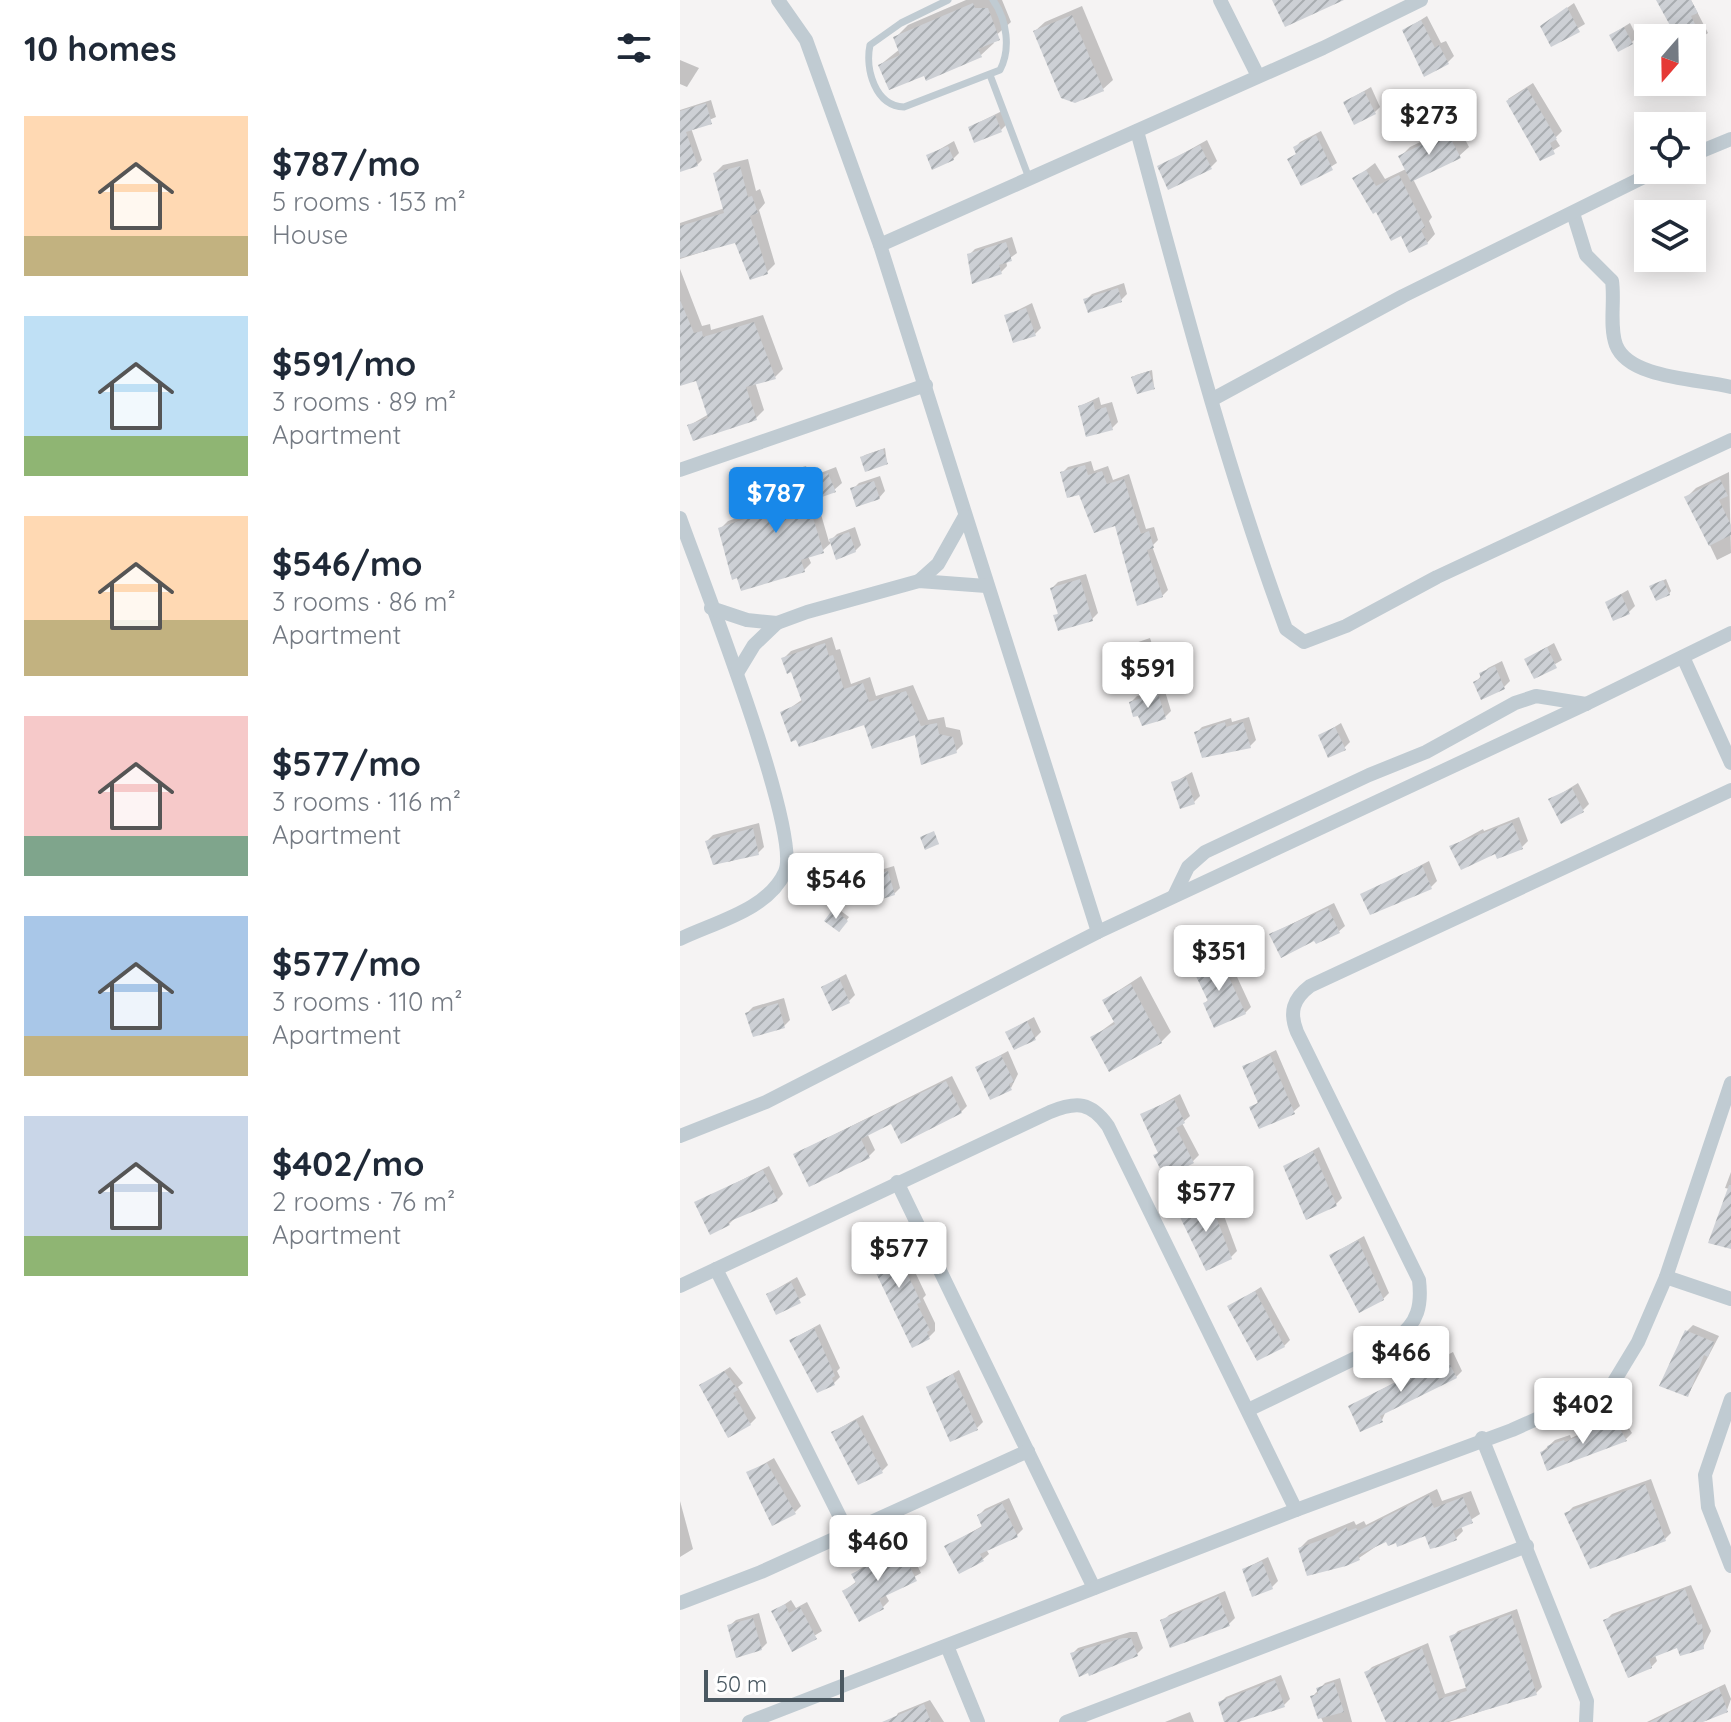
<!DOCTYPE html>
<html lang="en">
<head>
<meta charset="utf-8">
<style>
	body { margin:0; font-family:Quicksand,sans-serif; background:#f6f6f7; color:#1f2937; height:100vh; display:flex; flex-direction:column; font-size:30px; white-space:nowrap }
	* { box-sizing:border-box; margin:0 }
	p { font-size:26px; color:#747a83 }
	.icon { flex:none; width:44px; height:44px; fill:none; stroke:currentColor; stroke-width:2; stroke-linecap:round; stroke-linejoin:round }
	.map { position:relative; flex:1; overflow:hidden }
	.panel { display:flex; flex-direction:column; background:#fff; width:680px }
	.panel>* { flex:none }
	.needle { width:52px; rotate:200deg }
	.controls { position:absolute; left:954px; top:24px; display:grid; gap:16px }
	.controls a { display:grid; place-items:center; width:72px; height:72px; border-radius:0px; background:#fff; box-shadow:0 4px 20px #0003; font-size:40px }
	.scale { position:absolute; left:24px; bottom:20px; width:140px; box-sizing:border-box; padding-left:8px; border:4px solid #4a5861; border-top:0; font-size:22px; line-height:28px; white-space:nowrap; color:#4a5861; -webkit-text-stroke:6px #fff; paint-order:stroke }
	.price { position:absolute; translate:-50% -68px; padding:0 18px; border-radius:8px; background:#fff; color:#222; font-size:26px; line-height:52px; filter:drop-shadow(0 2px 4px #0008) }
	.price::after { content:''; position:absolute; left:50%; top:48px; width:24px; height:18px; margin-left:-12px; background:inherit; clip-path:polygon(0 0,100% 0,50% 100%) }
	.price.selected { background:#1888e9; color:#fff }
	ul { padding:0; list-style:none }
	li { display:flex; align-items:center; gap:24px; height:200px; padding:0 24px }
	li span { display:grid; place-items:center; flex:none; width:224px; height:160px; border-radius:0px; color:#555 }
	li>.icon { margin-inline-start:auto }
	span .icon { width:96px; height:96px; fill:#fffc; stroke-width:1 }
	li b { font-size:34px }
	h2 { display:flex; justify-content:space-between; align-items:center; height:96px; padding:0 24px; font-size:34px }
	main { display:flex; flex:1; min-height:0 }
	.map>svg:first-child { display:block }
	.shadow { fill:#0003 }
	.building { fill:url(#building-hatch) }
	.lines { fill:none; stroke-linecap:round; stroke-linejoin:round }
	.lane { stroke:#c0cbd2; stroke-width:7 }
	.street { stroke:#c0cbd2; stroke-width:14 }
</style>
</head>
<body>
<main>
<section class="panel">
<h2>10 homes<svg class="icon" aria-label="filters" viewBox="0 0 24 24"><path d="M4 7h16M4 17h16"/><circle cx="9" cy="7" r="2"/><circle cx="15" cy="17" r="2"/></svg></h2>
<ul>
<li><span style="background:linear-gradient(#ffd9b3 75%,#c2b280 0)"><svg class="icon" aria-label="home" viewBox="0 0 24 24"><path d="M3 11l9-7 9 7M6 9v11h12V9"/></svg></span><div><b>$787/mo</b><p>5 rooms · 153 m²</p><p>House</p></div></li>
<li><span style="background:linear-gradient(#bfe0f5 75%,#8fb573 0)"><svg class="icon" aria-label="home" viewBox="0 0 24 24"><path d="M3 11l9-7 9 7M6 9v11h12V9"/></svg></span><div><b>$591/mo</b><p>3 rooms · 89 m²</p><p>Apartment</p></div></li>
<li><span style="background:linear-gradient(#ffd9b3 65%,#c2b280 0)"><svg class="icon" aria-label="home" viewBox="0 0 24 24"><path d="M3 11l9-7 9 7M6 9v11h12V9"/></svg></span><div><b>$546/mo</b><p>3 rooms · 86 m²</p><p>Apartment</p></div></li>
<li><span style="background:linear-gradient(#f6c9c9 75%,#7fa58c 0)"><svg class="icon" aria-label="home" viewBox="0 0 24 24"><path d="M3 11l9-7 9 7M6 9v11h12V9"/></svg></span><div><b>$577/mo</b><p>3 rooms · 116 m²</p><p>Apartment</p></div></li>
<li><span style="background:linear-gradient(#a9c7e8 75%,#c2b280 0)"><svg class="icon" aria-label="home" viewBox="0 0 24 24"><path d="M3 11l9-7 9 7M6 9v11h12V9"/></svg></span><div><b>$577/mo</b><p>3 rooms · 110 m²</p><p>Apartment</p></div></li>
<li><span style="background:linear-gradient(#c9d6e8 75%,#8fb573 0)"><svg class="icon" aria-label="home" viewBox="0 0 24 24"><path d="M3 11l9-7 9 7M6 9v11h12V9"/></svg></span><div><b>$402/mo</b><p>2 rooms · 76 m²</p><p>Apartment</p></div></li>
</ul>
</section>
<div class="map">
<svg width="1051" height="1722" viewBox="0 0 1051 1722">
	<defs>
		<pattern id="building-hatch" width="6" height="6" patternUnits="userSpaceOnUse" patternTransform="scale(2)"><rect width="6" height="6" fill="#cdd0d5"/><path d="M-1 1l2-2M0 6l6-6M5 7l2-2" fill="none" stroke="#a8acb0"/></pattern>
	</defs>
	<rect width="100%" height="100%" fill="#f5f3f3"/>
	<!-- shadow -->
	<g class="shadow">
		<polygon points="286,0 322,0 331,22 312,39 314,43 301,55 245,73 200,65 220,49 215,38 228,25"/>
		<polygon points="983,0 1011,0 1028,33 1012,44 1012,38 999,38"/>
		<polygon points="894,3 905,24 871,44 862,26"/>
		<polygon points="402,6 433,80 423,89 355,31 365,22"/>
		<polygon points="747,16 761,43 766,41 774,56 767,63 725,30"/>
		<polygon points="950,23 957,37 951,43 931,35"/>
		<polygon points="0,60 19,68 7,87 0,84"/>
		<polygon points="853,83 882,131 875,138 880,146 861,158 828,99"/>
		<polygon points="691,87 700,107 694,113 665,102"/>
		<polygon points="31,100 36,117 11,128 22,160 17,165 0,164 0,110"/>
		<polygon points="322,111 327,124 321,130 290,127"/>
		<polygon points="777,124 789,147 779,156 733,179 752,217 749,221 755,234 747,243 722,234 674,179 695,163 705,179 726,169 720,157 730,147"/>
		<polygon points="641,131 657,163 622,184 610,159 618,153 615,148 620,142"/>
		<polygon points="527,140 537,161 531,167 479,167"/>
		<polygon points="274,141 279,153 273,159 248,156"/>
		<polygon points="68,159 76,191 80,189 85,203 79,210 95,264 87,272 57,241 0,259 0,223 45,208 35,173 43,165"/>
		<polygon points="332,237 337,253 326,261 327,266 321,272 289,255 295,249"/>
		<polygon points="0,269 22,326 30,324 31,330 83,315 103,369 95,377 75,382 84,410 76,418 10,425 29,414 17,379 0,379"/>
		<polygon points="444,283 447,294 441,300 406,300 412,294"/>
		<polygon points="352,303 361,328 355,334 326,316"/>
		<polygon points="472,370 474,387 453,377 456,375"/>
		<polygon points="419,397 421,405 432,402 438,422 432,428 400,406"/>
		<polygon points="205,448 207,463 182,457 185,455"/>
		<polygon points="411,461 414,471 428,466 433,480 449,474 466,529 474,527 478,540 472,546 488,590 482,596 436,524 382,473 388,467"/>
		<polygon points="126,466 130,477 156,467 162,483 154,490 136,497 149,542 157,534 175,527 181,545 175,551 152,542 142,551 128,556 131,563 124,570 41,528 48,521 104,502 98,479 105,472"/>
		<polygon points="1049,472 1051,553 1037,560 1007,497 1016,488"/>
		<polygon points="200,476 205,491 199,498 173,489 179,483"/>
		<polygon points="406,574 418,613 412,619 376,616 379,612 372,588 378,582"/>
		<polygon points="986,579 991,591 989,594 974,585"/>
		<polygon points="948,590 955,606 949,612 927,602"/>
		<polygon points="152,637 156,650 160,649 171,684 190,677 196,696 233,685 248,720 264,717 266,727 280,730 283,744 276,751 236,733 103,713 123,699 113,670 104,658 111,651"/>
		<polygon points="470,638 475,653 468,659 426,657 432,651"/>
		<polygon points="874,643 882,660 855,676 846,659"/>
		<polygon points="822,661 830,681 824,687 795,683 808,668"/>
		<polygon points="484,688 491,711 485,717 451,702 457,696"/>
		<polygon points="569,717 576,740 570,746 516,733 522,727 551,718 552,722"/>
		<polygon points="661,723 670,742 664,748 640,736"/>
		<polygon points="512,772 520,796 514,802 493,783"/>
		<polygon points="898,783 909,804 903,810 871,800"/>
		<polygon points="839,817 848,841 842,847 816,851 772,846 803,829 804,831"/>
		<polygon points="79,823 84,847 78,853 48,862 27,841 33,835"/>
		<polygon points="749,861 757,881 751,887 683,895"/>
		<polygon points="214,866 220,888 214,894 181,880 187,874"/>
		<polygon points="654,903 665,926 658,932 635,938 591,934"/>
		<polygon points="157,908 169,917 159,930 147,920"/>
		<polygon points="545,951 571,1007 565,1013 525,1003 529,999 515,968"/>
		<polygon points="166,974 175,995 169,1001 143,987"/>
		<polygon points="461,976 491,1032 481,1042 413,1037 435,1021 424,1000"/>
		<polygon points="104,998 110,1020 104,1026 67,1013 73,1007"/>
		<polygon points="354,1017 361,1032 355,1038 327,1032"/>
		<polygon points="596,1050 620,1106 613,1112 572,1108 578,1102 565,1066"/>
		<polygon points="328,1051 338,1074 331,1088 297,1068"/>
		<polygon points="272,1076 287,1106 281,1112 212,1121 187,1133 195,1150 189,1156 115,1154"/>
		<polygon points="500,1094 510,1116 502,1123 519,1155 513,1161 475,1156 480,1151 463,1115"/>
		<polygon points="639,1147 662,1198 656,1204 606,1166"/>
		<polygon points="89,1166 103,1194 97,1200 56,1217 49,1224 17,1203"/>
		<polygon points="1051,1172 1051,1247 1050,1189 1045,1188"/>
		<polygon points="536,1194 557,1251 551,1257 501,1214"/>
		<polygon points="216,1232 246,1295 243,1298 255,1323 255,1331 249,1337 187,1249"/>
		<polygon points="684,1236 709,1293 703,1299 651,1255"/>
		<polygon points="117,1277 126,1295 97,1312 88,1294"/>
		<polygon points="581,1287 610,1340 604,1346 550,1307"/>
		<polygon points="140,1324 160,1368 157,1371 160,1377 154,1383 111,1340"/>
		<polygon points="1013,1325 1039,1336 1008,1395 1007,1331"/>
		<polygon points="773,1352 782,1371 776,1377 706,1411 702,1420 670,1406"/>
		<polygon points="50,1367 63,1383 58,1387 76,1418 70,1424 21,1386"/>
		<polygon points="279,1370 303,1422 297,1428 248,1388"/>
		<polygon points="183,1415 208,1465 202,1471 153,1432"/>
		<polygon points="941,1416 952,1433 946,1439 868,1468 862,1452 875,1440 890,1435 891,1438"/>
		<polygon points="94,1458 121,1506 115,1512 68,1473"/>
		<polygon points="971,1479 991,1533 985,1539 887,1513 893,1507"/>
		<polygon points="757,1489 762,1501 791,1491 800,1514 781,1526 783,1531 776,1538 746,1534 707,1539 679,1558 620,1548 628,1540 674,1521 676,1525 684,1521 686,1525"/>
		<polygon points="329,1498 343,1529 337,1535 306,1549 309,1554 302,1560 267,1546 304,1525 299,1515 305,1509"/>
		<polygon points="0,1501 13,1549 0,1557"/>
		<polygon points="225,1541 241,1573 205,1594 209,1601 203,1607 179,1619 164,1591 177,1581 174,1575 180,1569"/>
		<polygon points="588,1557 598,1581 592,1587 564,1569"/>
		<polygon points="1011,1585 1031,1631 1023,1647 999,1645 975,1655 977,1661 971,1667 926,1620 932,1614"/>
		<polygon points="545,1591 555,1618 549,1624 483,1621 489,1615"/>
		<polygon points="111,1600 116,1608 127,1602 142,1631 113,1649 93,1612"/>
		<polygon points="837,1609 862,1687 856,1693 769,1722 707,1722 686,1673 692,1667 748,1643 765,1694 788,1687 772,1637 778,1631"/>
		<polygon points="79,1613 87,1643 81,1649 49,1626 56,1620"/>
		<polygon points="450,1632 457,1632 463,1648 457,1654 409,1670 392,1654 398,1648"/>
		<polygon points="601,1675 610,1699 604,1705 546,1722 540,1703 546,1697"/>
		<polygon points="660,1678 672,1722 643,1722 632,1697 645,1683"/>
		<polygon points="1045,1684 1051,1699 1047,1710 1018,1722 967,1722"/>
		<polygon points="250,1700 264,1722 213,1722 218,1713"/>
		<polygon points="510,1712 514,1722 485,1722"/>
	</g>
	<!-- building -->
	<g class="building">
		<polygon points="592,0 664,0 605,27"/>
		<polygon points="976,0 1011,0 1018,13 1011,16 1022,38 997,38"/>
		<polygon points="293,3 295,8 308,8 320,40 298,49 302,57 246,81 244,76 209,90 198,65 220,55 213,37"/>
		<polygon points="887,7 900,32 871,47 860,26"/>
		<polygon points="392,15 424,91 395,103 381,98 353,31"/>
		<polygon points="741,20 755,48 759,45 769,64 744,77 722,30"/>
		<polygon points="944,27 953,44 938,52 929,35"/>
		<polygon points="847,88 877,139 870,143 875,154 860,161 826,101"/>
		<polygon points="684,91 696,114 674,125 663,102"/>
		<polygon points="26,103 32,124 6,132 18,166 0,172 0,111"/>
		<polygon points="315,115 322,132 294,143 288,127"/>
		<polygon points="767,132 781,158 731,182 718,156"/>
		<polygon points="636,135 653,170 621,186 607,159 616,154 613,147"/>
		<polygon points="520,145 532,169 488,190 477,166"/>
		<polygon points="268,146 274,160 252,170 246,155"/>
		<polygon points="60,166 68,197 72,196 78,213 70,216 88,274 70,280 55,243 0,258 0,226 44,213 33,173"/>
		<polygon points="686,170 696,186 719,175 745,227 741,230 748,244 729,253 721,236 711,241 696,212 693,214 672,178"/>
		<polygon points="326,242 332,261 319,265 322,274 292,284 287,254"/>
		<polygon points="438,288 442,302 408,313 403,299"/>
		<polygon points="0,300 14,333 22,331 23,337 74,322 96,379 66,387 77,420 13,441 7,425 28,418 16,381 0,386"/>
		<polygon points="346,308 356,336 333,343 324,315"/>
		<polygon points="469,371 475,389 457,394 451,377"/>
		<polygon points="413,401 415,410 426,407 433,430 406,437 398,406"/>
		<polygon points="203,449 208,464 185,472 180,457"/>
		<polygon points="405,465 408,475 422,471 427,484 444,479 461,534 469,531 474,548 467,550 483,597 457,606 435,526 414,533 399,495 387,498 380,472"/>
		<polygon points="120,472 123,482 148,473 156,492 128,502 144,553 121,560 125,572 61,591 57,578 52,580 38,528 103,506 95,479"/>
		<polygon points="1040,479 1048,496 1039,500 1051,525 1051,535 1029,546 1004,497"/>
		<polygon points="194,481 200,499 176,507 170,488"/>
		<polygon points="169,532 176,552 156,560 149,539"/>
		<polygon points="400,579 413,621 378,631 373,615 378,614 370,588"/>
		<polygon points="983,580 990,595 976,601 969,586"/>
		<polygon points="941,594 950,614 933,621 925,602"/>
		<polygon points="145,643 149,656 153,655 164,689 183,683 189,702 226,691 241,726 257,723 259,734 273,737 277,753 241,765 235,735 192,749 184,725 119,747 116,740 111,742 100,712 122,702 111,672 107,674 101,658"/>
		<polygon points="463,643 470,661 429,674 423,656"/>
		<polygon points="867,647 877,668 854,679 844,659"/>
		<polygon points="815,666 825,689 801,700 793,682 801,678 799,673"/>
		<polygon points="478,693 486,719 462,726 458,716 453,717 449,702"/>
		<polygon points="545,722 546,727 563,722 571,748 522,758 514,732"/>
		<polygon points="655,727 666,750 648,758 638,735"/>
		<polygon points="506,777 515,804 500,809 491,782"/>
		<polygon points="892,788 904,812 881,824 868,799"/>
		<polygon points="832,822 843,849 817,859 815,854 781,870 769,846"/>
		<polygon points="73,828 79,855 33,865 25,841"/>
		<polygon points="254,831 259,844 245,850 240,837"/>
		<polygon points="742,865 752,889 690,915 680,894"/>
		<polygon points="208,871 215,895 186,904 179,879"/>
		<polygon points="648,908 660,933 636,944 634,941 601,958 589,934"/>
		<polygon points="153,909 168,921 159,932 144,921"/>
		<polygon points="539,956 566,1014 534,1028 523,1003 528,1001 512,968"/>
		<polygon points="159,978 170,1003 152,1011 141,987"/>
		<polygon points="451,984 482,1043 429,1072 410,1037 435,1024 422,1000"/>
		<polygon points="98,1003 105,1028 73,1037 65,1013"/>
		<polygon points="347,1021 356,1040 334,1050 325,1032"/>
		<polygon points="321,1055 334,1082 329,1084 332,1090 310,1100 295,1067"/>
		<polygon points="590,1055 615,1114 579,1129 569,1107 578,1103 562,1066"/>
		<polygon points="266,1081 282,1113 221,1144 211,1124 181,1139 190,1158 129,1187 113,1154"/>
		<polygon points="494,1099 505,1123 496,1128 514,1163 485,1178 473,1155 478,1153 460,1114"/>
		<polygon points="633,1151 657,1206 626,1220 603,1166"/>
		<polygon points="83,1170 98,1201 48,1222 50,1225 30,1235 14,1202"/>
		<polygon points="1049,1185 1051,1185 1051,1249 1028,1243"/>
		<polygon points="529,1198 552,1259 526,1271 498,1213"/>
		<polygon points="209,1237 241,1302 237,1304 250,1330 247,1332 250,1339 232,1348 184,1248"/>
		<polygon points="678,1240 704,1300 679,1313 649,1255"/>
		<polygon points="111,1282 121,1303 96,1315 86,1294"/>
		<polygon points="575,1291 605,1347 577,1361 547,1306"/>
		<polygon points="134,1328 155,1376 152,1378 155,1385 137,1393 109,1340"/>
		<polygon points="1005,1330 1034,1342 1028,1357 1024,1355 1008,1397 979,1386"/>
		<polygon points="766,1357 777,1378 700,1416 703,1422 680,1432 668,1406"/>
		<polygon points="44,1371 58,1390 53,1393 71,1425 48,1438 19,1385"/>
		<polygon points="273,1374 298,1430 270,1442 246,1387"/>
		<polygon points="176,1420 203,1473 178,1485 151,1432"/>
		<polygon points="935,1420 947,1441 867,1471 860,1452 868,1449 867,1446 884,1440 885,1442"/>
		<polygon points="87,1463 116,1514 92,1526 66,1472"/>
		<polygon points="965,1484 986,1541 910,1569 884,1513"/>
		<polygon points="749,1495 754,1508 783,1497 793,1523 773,1531 777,1540 762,1546 750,1549 745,1536 717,1547 716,1543 708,1546 706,1542 678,1555 680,1560 666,1566 627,1576 618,1548 653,1536 666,1527 668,1531 676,1528 678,1531"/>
		<polygon points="322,1503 338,1537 300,1554 304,1561 279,1574 264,1546 302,1527 297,1515"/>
		<polygon points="219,1545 237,1581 199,1599 204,1609 179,1622 162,1591 176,1583 171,1574 195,1562 193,1558"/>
		<polygon points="582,1561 593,1589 572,1597 562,1569"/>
		<polygon points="1005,1589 1018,1625 1022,1624 1024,1649 1000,1656 997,1648 969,1659 972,1668 948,1678 923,1620"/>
		<polygon points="538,1596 550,1626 490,1648 480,1620"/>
		<polygon points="105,1604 109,1613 120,1607 137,1639 112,1652 91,1611"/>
		<polygon points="831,1614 857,1695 765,1722 706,1722 684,1672 742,1648 759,1699 787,1691 769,1636"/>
		<polygon points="73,1618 82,1650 56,1658 47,1625"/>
		<polygon points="443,1638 451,1638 458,1656 409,1676 408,1673 399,1677 390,1653"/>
		<polygon points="595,1680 605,1707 559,1722 544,1722 538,1702"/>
		<polygon points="654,1682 664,1712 638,1719 630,1696 638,1694 636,1688"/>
		<polygon points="1039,1688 1048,1712 1023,1722 970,1722"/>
		<polygon points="244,1704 251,1722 202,1722"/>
	</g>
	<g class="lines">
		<!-- lane -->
		<g class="lane">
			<path d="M268 0 221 23 190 45C185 69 195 106 224 107L320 70C331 49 327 20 313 0"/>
			<polyline points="310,75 349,178"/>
		</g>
		<!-- street -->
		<g class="street">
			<polyline points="98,0 126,40 200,245 418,932"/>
			<polyline points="540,0 578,76"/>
			<path d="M457 131C502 298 546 467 606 629L624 642 666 626 757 577 1051 440"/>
			<polyline points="1012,155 1051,139"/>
			<path d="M893 213 906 255 932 281C935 301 929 326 936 345 949 379 1020 379 1051 387"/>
			<polyline points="200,245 643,48 741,0"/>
			<polyline points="533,399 723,296 978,170"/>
			<polyline points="0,470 246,385"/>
			<path d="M0 518C19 572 122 832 105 872 88 910 35 922 0 939"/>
			<polyline points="239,581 258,564 285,516"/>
			<polyline points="31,608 67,620 97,623"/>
			<polyline points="1003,657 1051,763"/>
			<polyline points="57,673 74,645 97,623 127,612 239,581 306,586"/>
			<polyline points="494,896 508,867 525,852 689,775 746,752 835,703 856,696 906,704"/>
			<polyline points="0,1136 86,1102 418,932 906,704 1051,633"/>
			<polyline points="217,1182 414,1588"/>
			<polyline points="36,1269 168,1533"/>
			<polyline points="986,1277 1051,1299"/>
			<path d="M0 1286 370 1112C397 1101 411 1102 428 1126L616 1510"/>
			<polyline points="1051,1399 1025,1475 1028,1507 1051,1566"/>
			<path d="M568 1410 717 1338C738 1323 742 1305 739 1280L617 1032C609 1012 613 999 630 986L1051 790"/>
			<polyline points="802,1438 907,1701 906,1722"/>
			<polyline points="0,1603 81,1572 348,1451"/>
			<polyline points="267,1646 298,1722"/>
			<polyline points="69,1722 616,1510 832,1430 932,1385 958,1342 986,1277 1051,1083"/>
			<polyline points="386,1722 847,1546"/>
		</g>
	</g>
</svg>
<div class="controls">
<a><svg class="needle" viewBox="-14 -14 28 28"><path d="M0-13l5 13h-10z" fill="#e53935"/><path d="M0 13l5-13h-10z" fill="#747a83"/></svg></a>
<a><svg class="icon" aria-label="locate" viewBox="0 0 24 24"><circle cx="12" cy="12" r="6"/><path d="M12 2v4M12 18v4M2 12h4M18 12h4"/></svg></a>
<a><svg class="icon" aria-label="layers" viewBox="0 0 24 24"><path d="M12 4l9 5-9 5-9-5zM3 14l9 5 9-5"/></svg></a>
</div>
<div class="scale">50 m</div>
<b class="price" style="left:749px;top:157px">$273</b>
<b class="price selected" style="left:96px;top:535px">$787</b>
<b class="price" style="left:468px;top:710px">$591</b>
<b class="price" style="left:156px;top:921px">$546</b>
<b class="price" style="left:539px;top:993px">$351</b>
<b class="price" style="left:526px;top:1234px">$577</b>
<b class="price" style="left:219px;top:1290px">$577</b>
<b class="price" style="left:721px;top:1394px">$466</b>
<b class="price" style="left:903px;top:1446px">$402</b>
<b class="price" style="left:198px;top:1583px">$460</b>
</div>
</main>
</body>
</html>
